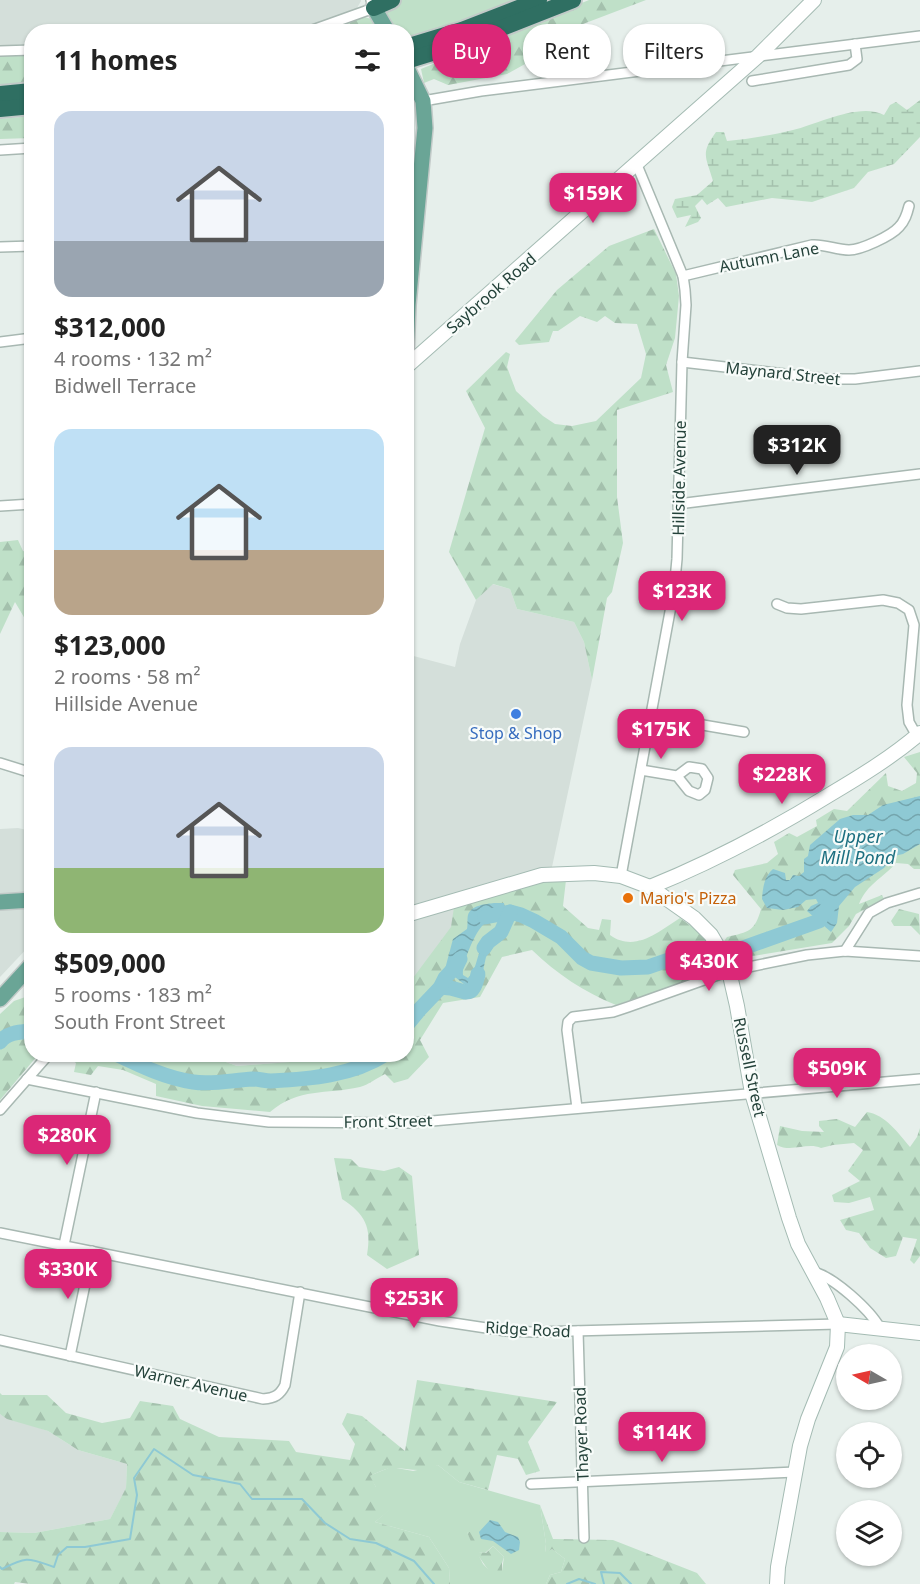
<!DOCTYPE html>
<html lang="en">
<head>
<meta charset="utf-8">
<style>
	body { margin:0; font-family:"Noto Sans",sans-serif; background:#f6f6f6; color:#222; height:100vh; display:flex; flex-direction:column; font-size:22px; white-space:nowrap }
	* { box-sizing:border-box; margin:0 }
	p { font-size:20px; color:#767676 }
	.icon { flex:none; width:33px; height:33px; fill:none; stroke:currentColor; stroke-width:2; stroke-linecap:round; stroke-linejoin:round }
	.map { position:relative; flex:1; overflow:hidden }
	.drawer { position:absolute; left:24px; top:24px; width:390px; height:1038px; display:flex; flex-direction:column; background:#fff; border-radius:24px; box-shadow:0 2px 4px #0004 }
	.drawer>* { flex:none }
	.guide { position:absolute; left:432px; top:24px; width:398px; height:54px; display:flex; gap:12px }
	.needle { width:39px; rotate:279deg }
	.controls { position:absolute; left:836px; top:1344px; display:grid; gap:12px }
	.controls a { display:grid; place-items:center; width:66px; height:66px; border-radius:50%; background:#fff; box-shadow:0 2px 4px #0004; font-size:30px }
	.price { position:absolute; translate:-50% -51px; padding:0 14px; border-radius:12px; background:#db2777; color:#fff; font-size:20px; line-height:39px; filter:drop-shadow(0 2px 3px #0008) }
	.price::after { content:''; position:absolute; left:50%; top:36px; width:18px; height:14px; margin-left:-9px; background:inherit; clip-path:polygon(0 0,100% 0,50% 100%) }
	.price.active { background:#222; color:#fff }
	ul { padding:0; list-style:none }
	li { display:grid; align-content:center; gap:12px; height:318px; padding:0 30px }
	li span { display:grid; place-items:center; height:186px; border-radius:18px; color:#555 }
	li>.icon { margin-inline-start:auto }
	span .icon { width:108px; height:108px; fill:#fffc; stroke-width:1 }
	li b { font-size:26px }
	h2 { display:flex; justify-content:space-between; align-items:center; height:72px; padding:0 30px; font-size:26px }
	.pill { padding:0 21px; border-radius:24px; background:#fff; box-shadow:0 2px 4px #0004; font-size:21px; line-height:54px }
	.pill.active { background:#db2777; color:#fff }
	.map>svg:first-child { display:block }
	.built { fill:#d4dfda }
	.green { fill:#bfe0c8; fill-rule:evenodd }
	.forest { fill:url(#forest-firs) }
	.wetland { fill:url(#wetland-marsh) }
	.water { fill:url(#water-waves) }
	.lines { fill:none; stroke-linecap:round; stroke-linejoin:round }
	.stream { stroke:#8ec9d4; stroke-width:2 }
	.river { stroke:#8ec9d4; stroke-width:15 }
	.street-casing { stroke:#a8b8b2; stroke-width:12 }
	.secondary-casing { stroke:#a4bbb3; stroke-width:16 }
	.primary-casing { stroke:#c2cac8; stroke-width:18 }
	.highway-casing { stroke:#c2cac8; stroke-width:20 }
	.street { stroke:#fff; stroke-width:9 }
	.secondary { stroke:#fff; stroke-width:14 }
	.primary { stroke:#6aa596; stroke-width:15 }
	.highway { stroke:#2f6f62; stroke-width:16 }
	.shop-dot { fill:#3f7fe0; stroke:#f7fbf9; stroke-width:2 }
	.food-dot { fill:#e8710a; stroke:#f7fbf9; stroke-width:2 }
	.labels { text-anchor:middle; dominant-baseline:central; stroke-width:4.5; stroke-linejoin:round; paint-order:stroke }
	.street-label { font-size:16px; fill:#24423a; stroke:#f7fbf9 }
	.shop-label { font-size:16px; fill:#366cbe; stroke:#f7fbf9 }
	.food-label { font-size:16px; fill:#c56008; stroke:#f7fbf9; text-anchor:start }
	.water-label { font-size:18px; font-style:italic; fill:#1c6f80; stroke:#f7fbf9 }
</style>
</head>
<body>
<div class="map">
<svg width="920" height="1584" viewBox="0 0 920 1584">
	<defs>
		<pattern id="forest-firs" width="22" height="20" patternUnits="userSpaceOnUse" patternTransform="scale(1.5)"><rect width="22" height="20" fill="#bfe0c8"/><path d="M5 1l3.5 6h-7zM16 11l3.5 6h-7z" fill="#a4c1ad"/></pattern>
		<pattern id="wetland-marsh" width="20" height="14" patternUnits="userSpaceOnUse" patternTransform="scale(1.5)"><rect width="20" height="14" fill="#bfe0c8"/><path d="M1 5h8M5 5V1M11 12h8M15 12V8" fill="none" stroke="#a4c1ad"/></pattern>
		<pattern id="water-waves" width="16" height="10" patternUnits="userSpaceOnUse" patternTransform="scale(1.5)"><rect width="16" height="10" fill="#8ec9d4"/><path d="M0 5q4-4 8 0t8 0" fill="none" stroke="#74a5ad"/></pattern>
	</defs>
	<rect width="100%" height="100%" fill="#e6efeb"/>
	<!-- built -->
	<g class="built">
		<polygon points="0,0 361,0 361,1 357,8 352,11 313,25 290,30 272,32 32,32 31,44 0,46"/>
		<polygon points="492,584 510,589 517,609 574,622 584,642 592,680 552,867 407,911 406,654 455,667 460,644 476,600"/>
		<polygon points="18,828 31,831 31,944 0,977 0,829"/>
		<polygon points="477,900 407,998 407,922"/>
		<polygon points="206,1055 294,1055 292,1062 237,1066"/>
		<polygon points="0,1414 48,1431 78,1450 127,1464 126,1489 110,1519 34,1533 0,1532"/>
	</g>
	<!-- green -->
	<g class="green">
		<polygon points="402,0 514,0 476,16 407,38 406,32 395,31 385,13 393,3"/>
		<path d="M438 1465 459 1482 540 1505 546 1544 545 1552 552 1549 565 1559 561 1572 550 1575 546 1584H450L449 1568 429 1537 375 1522 390 1509H376V1487L369 1476 391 1467 413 1471ZM467 1532 478 1533 479 1552 485 1553 493 1546 504 1557 502 1571 489 1570 483 1564Z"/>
	</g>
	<!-- forest -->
	<g class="forest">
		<polygon points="589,0 646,0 583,24 534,59 507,74 448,85 434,79 424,83 421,69"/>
		<polygon points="364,17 372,19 379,31 327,32"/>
		<polygon points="31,55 31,82 0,85 0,56"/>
		<polygon points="31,116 31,138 0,139 0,119"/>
		<polygon points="654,229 676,274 679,296 675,338 666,365 673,392 617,410 617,497 623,543 612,592 607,598 592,680 584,642 574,622 517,609 510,589 493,584 476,600 449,552 485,428 466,391 506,352 510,354 507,367 516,391 543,416 555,424 572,426 596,421 641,378 646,354 637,324 615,323 605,316 597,322 580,316 558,331 553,331 549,342 519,345 515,341 557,290 609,246"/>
		<polygon points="18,540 23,551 31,553 31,629 15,602 0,634 0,542"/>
		<path d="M920 752V869H914L908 864 896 863C882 879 867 884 859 904L882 895 884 899 856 914 849 926 832 943 735 959 730 957 722 944 727 937C749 932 755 931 761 909L733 875 735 870 767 863 778 854 774 842 789 833 797 837 817 826 816 820 834 809 847 811 886 773 888 786 902 791 916 783 917 773 904 757Z"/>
		<path d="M566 880 563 906 588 928 599 930 602 919 611 920 610 935C635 953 658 932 680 918L707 938 720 966 714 972 616 1005C584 992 557 974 532 950L502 957 480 997 443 1003 420 1040 429 1057 408 1079 394 1083 385 1074C377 1078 368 1085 360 1087 325 1095 300 1087 270 1112L202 1106 156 1096V1084L123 1070 98 1066 91 1075 74 1072 76 1063 65 1055H206L237 1066 303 1061 305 1055 406 1054 407 986 451 927 454 907 540 883Z"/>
		<polygon points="899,909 919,914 920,935 911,926 894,926 891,921"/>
		<polygon points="31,995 32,1054 38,1055 0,1100 0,1014 14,1001"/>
		<path d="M867 1112C886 1115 898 1133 910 1147L917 1137 920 1128V1256L914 1264 910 1260 917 1239 903 1237 896 1256 886 1258 870 1248 859 1233 846 1230 840 1220 874 1210 870 1197 849 1203 834 1202 832 1195 860 1181 848 1171 863 1150 854 1143 833 1145 821 1148C807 1142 791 1153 777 1145L780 1126 802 1131 824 1132 819 1126V1121L837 1119 855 1127Z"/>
		<path d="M334 1158 351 1159 359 1167 384 1171 399 1167 412 1176 419 1255 387 1269 367 1255C372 1227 365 1214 342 1199Z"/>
		<path d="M417 1380 557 1402 528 1442 540 1471 526 1475 518 1459 497 1455 488 1490 459 1482 438 1465C422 1474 409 1468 393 1468 386 1468 376 1473 370 1476L376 1487V1509H391L375 1522 429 1537 449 1568 450 1584H30L15 1582 14 1584H0V1532L34 1533 110 1519 126 1488 127 1464 78 1450 48 1431 7 1419 0 1414V1393L2 1395H47L66 1413 102 1423 130 1418 140 1401 173 1406 180 1419 219 1437 289 1441 296 1452 350 1460 355 1444 342 1424 347 1413 362 1416 405 1451Z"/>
		<polygon points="540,1505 553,1539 613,1540 697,1573 706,1584 546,1584 550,1575 561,1572 565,1559 552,1549 545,1553 546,1544"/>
		<polygon points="467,1532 479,1532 479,1552 486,1553 493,1546 504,1557 502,1563 502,1571 489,1571 475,1551"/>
	</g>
	<!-- wetland -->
	<path class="wetland" d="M920 100V137L894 164 868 172 854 188 812 202 772 198 726 207 718 198 707 205 702 199 695 206 701 218 698 222 685 227 691 215 677 218 672 207 675 199 697 195 713 181C706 156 700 154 716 132H724L727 141C749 139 772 135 793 130 818 124 860 102 884 115L890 105 896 102 907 110Z"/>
	<!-- water -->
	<g class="water">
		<path d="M920 796V844L903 854 894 856 884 868 855 887 839 906 837 923 831 932 807 911 811 906 818 903 816 899 806 900 798 907 783 910 767 908 762 899C763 887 764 877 773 869L785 873 786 880H790L793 875 799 876 804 872V859L808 856 810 845 840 819 853 815H868L883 805Z"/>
		<path d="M494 903H504L505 911 500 919C493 920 487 921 482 926 474 935 462 963 463 975L468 978C481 965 473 949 494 934H499L500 938 486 957 481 980 475 993 445 969 453 939 467 929C468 925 467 918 468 915 471 905 486 904 494 903Z"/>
		<polygon points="490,1520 498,1522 505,1532 518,1537 520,1542 519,1550 511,1554 493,1541 481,1539 479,1532"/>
	</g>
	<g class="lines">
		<!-- stream -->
		<g class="stream">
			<path d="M0 1567 2 1569C28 1556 28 1558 54 1567L58 1555 67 1547H85L130 1539 137 1495 134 1478 154 1449 193 1475 240 1484 252 1499H302L325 1523 350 1539 376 1543 414 1561 434 1584"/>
			<polyline points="567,1584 579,1579 595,1584"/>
			<polyline points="604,1584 601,1572 620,1573 631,1584"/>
		</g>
		<!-- river -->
		<g class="river">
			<polyline points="485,917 510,912 521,915 534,921 561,937 582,958 591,963 621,968 648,967 680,956 709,951 740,949 819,921 829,905"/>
			<polyline points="484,948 488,942 501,932 510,912"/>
			<path d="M440 988C460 984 472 1007 478 974"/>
			<polyline points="406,1026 420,1009 440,988 445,978 457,965 460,959"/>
			<path d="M0 1042C7 1032 21 1032 32 1031"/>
			<path d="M116 1054C141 1066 166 1078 193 1082 213 1085 233 1080 253 1079 259 1079 265 1081 271 1081 309 1079 352 1076 386 1054"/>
		</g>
		<defs>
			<g id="street">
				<polyline points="307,32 374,8 371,0"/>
				<polyline points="0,51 32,50"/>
				<polyline points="752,81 849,65 857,59 855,44"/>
				<polyline points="423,101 481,91 920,36"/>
				<polyline points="0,150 32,148"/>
				<polyline points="0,247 32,246"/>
				<path d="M683 276 812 245C825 244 836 250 849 250 861 250 891 236 899 227 905 221 907 214 909 206"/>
				<polyline points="0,342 32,338"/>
				<polyline points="682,362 828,379 855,379 920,371"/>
				<polyline points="678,504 920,474"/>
				<polyline points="0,506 32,504"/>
				<polyline points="777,604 787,608 801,609 883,600 898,603 909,610 914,625 907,705 909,722 917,736"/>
				<polyline points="650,716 744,732"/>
				<polyline points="0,763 32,773"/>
				<polyline points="641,770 677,776 689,791 699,795 705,790 708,778 702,769 689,767 677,776"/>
				<polyline points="621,876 674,590 677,559 682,362 686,305 685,290 683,276 637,165"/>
				<polyline points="845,951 869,913 887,903 920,893"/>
				<polyline points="27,1079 197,1113 269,1122 409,1123 920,1079"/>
				<polyline points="577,1108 567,1030 568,1022 573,1017 613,1012 628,1007 729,971 807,955 845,951 920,956"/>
				<polyline points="0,1110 49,1054"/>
				<polyline points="0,1233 440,1321 506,1331 534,1332 838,1324"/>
				<polyline points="64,1245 96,1092"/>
				<path d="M813 1272C833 1276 870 1310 880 1328"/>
				<polyline points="578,1331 584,1538"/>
				<path d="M0 1340 263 1399C275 1398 280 1395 285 1385L300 1292"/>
				<polyline points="70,1356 92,1251"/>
				<polyline points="531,1484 795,1472"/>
			</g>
			<g id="secondary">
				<polyline points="406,367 758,56 814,0"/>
				<path d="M650 887C712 862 772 830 829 795 861 776 892 757 920 733"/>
				<polyline points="406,915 542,875 594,873 621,876 650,887 694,918 711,935 718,947 729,971 737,1006 752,1093 789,1218 798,1244 827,1298 838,1324 837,1347 808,1419 800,1446 778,1567 777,1584"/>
				<polyline points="838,1324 920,1333"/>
			</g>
			<g id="primary">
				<polyline points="374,8 388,32"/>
				<polyline points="406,66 423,101 425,128 408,305 406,354"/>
				<polyline points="0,902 32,900"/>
				<polyline points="0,999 32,964"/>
			</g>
			<g id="highway">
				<polyline points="374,8 392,0"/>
				<polyline points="406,47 462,30 539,0"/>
				<polyline points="406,61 464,43 573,0"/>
				<polyline points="0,94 32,91"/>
				<polyline points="0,109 32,106"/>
			</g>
		</defs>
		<!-- street casing -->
		<use href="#street" class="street-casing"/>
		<!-- secondary casing -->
		<use href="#secondary" class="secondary-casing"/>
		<!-- primary casing -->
		<use href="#primary" class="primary-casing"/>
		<!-- highway casing -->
		<use href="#highway" class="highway-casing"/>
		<!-- street -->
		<use href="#street" class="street"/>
		<!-- secondary -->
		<use href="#secondary" class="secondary"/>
		<!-- primary -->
		<use href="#primary" class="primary"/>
		<!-- highway -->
		<use href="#highway" class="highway"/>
	</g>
	<!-- markers -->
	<circle class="shop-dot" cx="516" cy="714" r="6"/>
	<circle class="food-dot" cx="628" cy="898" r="6"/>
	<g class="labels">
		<!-- street labels -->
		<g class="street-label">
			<text transform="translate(769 257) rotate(-11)">Autumn Lane</text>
			<text transform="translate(491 293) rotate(-41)">Saybrook Road</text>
			<text transform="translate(783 373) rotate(6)">Maynard Street</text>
			<text transform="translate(679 478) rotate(-89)">Hillside Avenue</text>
			<text transform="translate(750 1067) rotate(78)">Russell Street</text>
			<text transform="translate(388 1121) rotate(-1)">Front Street</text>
			<text transform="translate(528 1329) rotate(3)">Ridge Road</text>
			<text transform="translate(191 1383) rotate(13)">Warner Avenue</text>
			<text transform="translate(581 1434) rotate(-92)">Thayer Road</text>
		</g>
		<!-- shop labels -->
		<g class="shop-label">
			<text x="516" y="733">Stop &amp; Shop</text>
		</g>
		<!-- food labels -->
		<g class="food-label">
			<text x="640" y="898">Mario's Pizza</text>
		</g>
		<!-- water labels -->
		<g class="water-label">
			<text x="858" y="836">Upper<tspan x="858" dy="21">Mill Pond</tspan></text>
		</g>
	</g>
</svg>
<div class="controls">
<a><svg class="needle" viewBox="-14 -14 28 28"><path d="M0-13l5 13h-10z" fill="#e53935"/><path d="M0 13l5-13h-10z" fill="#767676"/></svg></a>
<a><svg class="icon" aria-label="locate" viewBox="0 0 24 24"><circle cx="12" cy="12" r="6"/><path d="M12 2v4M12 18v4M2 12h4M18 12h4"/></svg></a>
<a><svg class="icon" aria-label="layers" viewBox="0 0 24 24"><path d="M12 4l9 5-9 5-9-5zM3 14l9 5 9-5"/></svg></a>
</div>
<b class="price" style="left:593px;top:224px">$159K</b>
<b class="price active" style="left:797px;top:476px">$312K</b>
<b class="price" style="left:682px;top:622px">$123K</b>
<b class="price" style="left:661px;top:760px">$175K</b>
<b class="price" style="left:782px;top:805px">$228K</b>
<b class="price" style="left:709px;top:992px">$430K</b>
<b class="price" style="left:837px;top:1099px">$509K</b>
<b class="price" style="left:67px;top:1166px">$280K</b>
<b class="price" style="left:68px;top:1300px">$330K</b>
<b class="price" style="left:414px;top:1329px">$253K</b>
<b class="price" style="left:662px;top:1463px">$114K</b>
<div class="guide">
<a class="pill active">Buy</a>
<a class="pill">Rent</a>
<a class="pill">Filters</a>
</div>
<section class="drawer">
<h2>11 homes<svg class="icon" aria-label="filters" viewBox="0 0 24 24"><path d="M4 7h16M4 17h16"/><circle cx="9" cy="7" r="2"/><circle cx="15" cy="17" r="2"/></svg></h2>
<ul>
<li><span style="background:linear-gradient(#c9d6e8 70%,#9aa5b1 0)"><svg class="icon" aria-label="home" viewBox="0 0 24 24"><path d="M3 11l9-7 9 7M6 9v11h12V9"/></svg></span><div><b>$312,000</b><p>4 rooms · 132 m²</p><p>Bidwell Terrace</p></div></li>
<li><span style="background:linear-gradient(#bfe0f5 65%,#b9a48a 0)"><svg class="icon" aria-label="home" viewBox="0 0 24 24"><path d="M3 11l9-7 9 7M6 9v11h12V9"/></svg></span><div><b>$123,000</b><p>2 rooms · 58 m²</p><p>Hillside Avenue</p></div></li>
<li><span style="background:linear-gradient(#c9d6e8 65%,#8fb573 0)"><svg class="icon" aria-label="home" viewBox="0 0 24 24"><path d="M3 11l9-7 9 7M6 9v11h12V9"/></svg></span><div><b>$509,000</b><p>5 rooms · 183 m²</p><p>South Front Street</p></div></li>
</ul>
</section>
</div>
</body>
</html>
